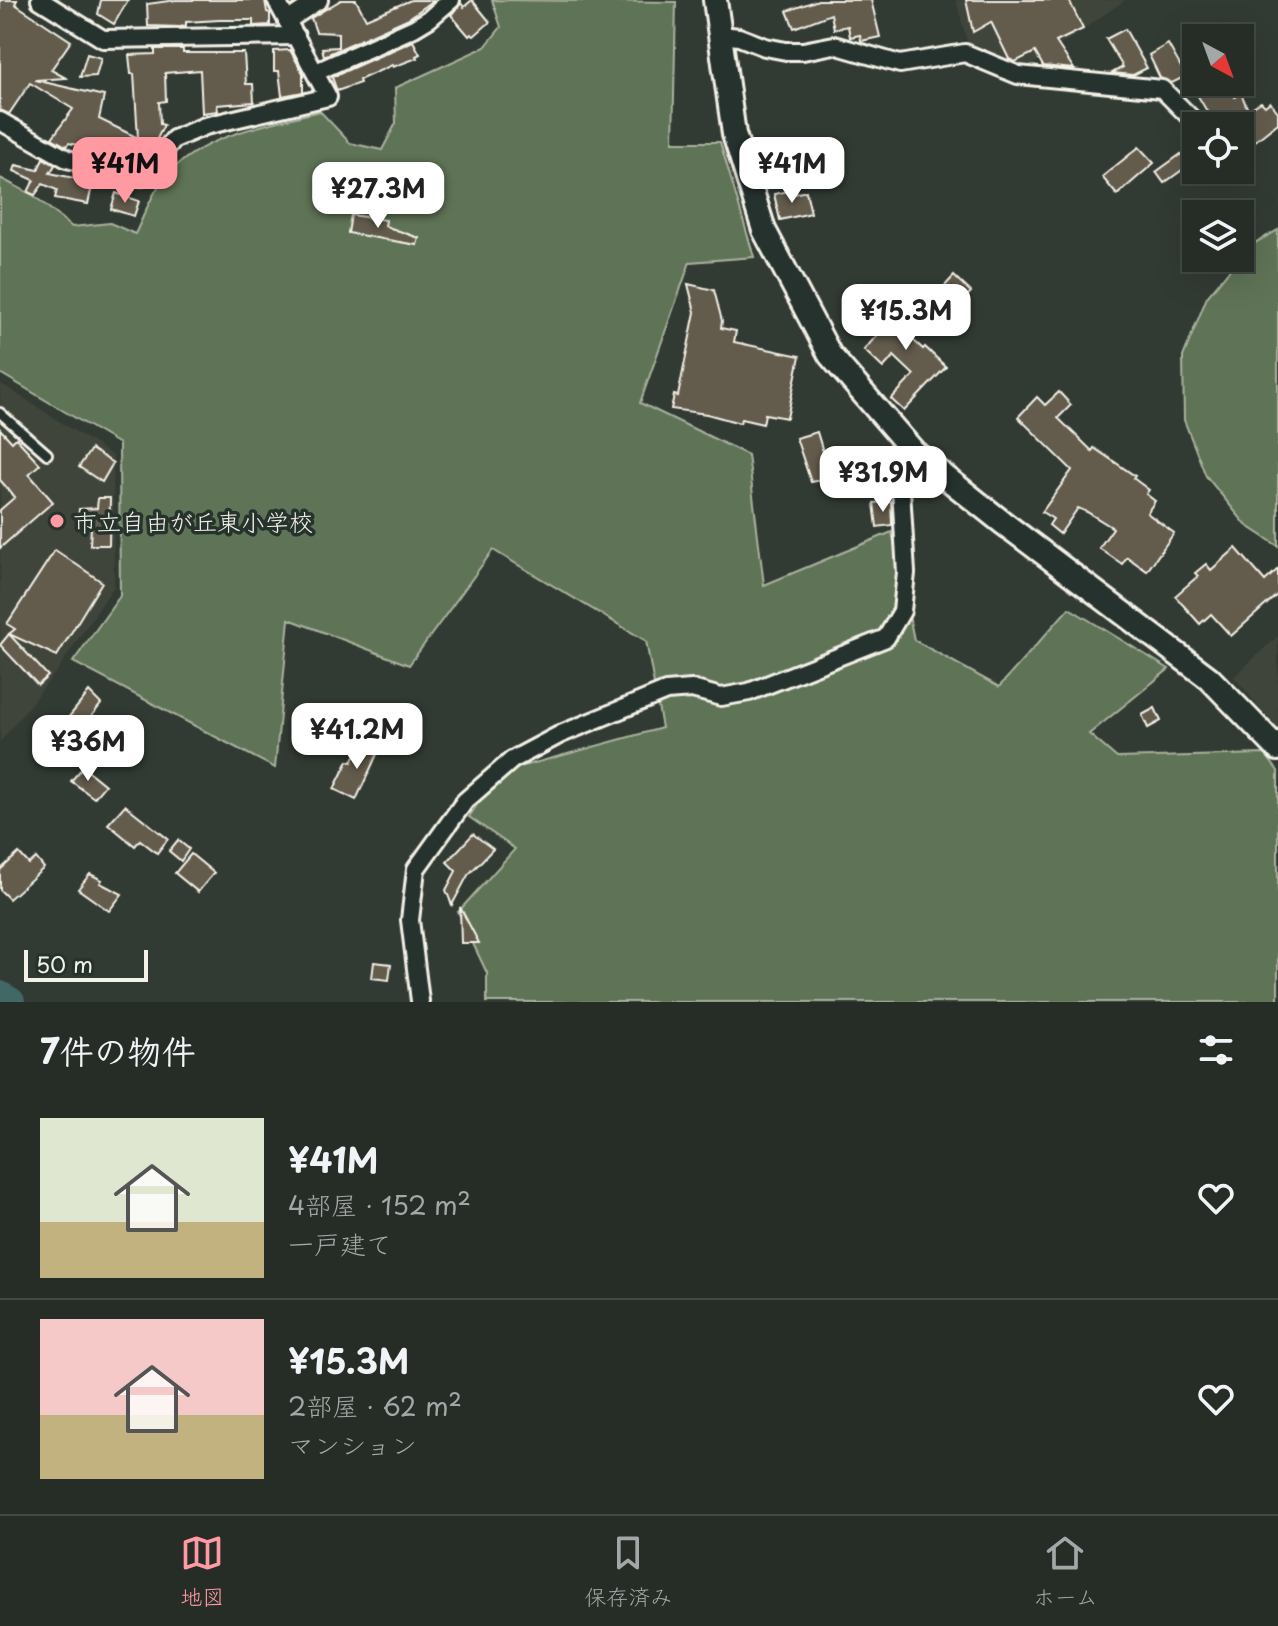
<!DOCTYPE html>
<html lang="ja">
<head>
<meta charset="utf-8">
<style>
	body { margin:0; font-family:"Playpen Sans","Klee One",sans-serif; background:#2e342e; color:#f1f3f6; height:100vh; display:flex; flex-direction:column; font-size:30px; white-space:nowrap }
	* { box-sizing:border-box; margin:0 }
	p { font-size:26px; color:#a4a7a7 }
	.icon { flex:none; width:44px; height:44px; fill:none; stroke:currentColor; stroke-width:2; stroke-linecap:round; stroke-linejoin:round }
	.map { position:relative; height:1002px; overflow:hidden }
	.drawer { display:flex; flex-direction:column; background:#262c26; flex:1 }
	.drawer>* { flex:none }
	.needle { width:52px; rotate:139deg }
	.buttons { position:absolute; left:1182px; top:24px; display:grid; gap:16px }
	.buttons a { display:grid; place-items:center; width:72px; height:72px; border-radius:0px; background:#262c26; box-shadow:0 8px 32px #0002,0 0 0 2px #424843; font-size:40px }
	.scale { position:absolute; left:24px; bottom:20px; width:124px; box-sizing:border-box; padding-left:8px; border:4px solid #f4f1e8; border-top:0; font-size:22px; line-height:28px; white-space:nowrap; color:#f4f1e8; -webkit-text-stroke:6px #26332d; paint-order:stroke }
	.price { position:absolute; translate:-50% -68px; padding:0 18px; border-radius:16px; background:#fff; color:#222; font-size:26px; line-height:52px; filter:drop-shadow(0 2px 4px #0008) }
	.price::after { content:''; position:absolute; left:50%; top:48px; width:24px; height:18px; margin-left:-12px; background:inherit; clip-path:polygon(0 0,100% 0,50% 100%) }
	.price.active { background:#ff9aa2; color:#111 }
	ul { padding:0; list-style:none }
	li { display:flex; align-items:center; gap:24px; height:200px; padding:0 40px }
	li+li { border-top:2px solid #424843 }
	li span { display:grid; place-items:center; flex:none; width:224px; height:160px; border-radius:0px; color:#555 }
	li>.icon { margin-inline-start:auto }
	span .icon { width:96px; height:96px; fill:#fffc; stroke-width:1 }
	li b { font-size:34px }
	h2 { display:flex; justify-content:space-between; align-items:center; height:96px; padding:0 40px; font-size:34px }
	.menu { display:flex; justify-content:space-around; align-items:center; height:112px; border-top:2px solid #424843; background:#262c26; font-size:22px; color:#a4a7a7 }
	.menu a { display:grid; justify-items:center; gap:4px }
	.menu .active { color:#ff9aa2 }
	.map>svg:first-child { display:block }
	.built { fill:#41453b }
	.green { fill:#5f7356; stroke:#aab29f; stroke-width:2 }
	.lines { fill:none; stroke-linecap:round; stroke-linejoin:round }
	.river { stroke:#426765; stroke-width:30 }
	.building { fill:#635b4d; stroke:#f4f1e8; stroke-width:2 }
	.lane-casing { stroke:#f4f1e8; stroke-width:14 }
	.street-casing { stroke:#f4f1e8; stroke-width:22 }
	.secondary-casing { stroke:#f4f1e8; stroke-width:28 }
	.lane { stroke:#26332d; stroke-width:8 }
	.street { stroke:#26332d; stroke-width:16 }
	.secondary { stroke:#26332d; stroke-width:22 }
	.poi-dot { fill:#ff9aa2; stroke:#26332d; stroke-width:3 }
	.labels { text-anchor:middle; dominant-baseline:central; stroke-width:7; stroke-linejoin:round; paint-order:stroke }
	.poi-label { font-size:24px; fill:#f4f1e8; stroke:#26332d; text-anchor:start }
</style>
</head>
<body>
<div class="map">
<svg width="1278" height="1002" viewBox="0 0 1278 1002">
	<rect width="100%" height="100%" fill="#323b33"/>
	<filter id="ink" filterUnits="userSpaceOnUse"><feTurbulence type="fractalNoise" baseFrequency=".0125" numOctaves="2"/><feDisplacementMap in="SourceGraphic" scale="16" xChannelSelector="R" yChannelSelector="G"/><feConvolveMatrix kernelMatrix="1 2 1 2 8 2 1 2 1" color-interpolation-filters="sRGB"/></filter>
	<g filter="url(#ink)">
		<!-- built -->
		<g class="built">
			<polygon points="956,0 1125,0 1021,73 968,45"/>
			<polygon points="0,383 113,456 114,586 56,672 0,742"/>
			<polygon points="1278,636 1278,729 1234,677"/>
		</g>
		<!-- green -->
		<g class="green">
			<path d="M492 0 676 2 673 142H720L754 257 690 262 640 403 748 455 764 585 892 532 914 640 999 687 1069 608 1169 669 1089 734 1117 758 1265 754 1278 771V1002H487V973L458 912 515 849 469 817 498 773 662 728 646 641 493 550 409 665 289 619 275 768 73 662 120 596 119 444 0 373V178L33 195 72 227 110 223 135 234C143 218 150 198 160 184 195 135 266 125 320 111L350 143 382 150 396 123 395 88 485 47 501 27Z"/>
			<polygon points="1278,230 1278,546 1246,525 1206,476 1184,420 1183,357 1207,297 1249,246"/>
		</g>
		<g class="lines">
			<!-- river -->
			<polyline class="river" points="0,996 10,1002"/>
		</g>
		<!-- building -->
		<g class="building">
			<polygon points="0,0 17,0 15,4 71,41 51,70 66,78 35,80 104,96 99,119 138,138 134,74 131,74 129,55 155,54 155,49 183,49 183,53 244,53 246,84 253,84 254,102 217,105 218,111 202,113 200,70 165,73 166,101 159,102 160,124 164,125 154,145 138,165 115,159 98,150 69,143 66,146 52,138 73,109 30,83 9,114 0,110"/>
			<polygon points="101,0 128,0 114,24 98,14"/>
			<polygon points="176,0 265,0 267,12 270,13 270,25 253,26 253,20 219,20 186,22 186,25 181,27 148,26 147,4"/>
			<polygon points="341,0 356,0 366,19 411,0 434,0 409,18 324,56 322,48 338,47 338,33 316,32 311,18"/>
			<polygon points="472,0 490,22 474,36 471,34 469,36 451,15 461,3 464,7"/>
			<polygon points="818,0 871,0 880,37 861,41 860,35 850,37 848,26 834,29 831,14 794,28 787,11"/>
			<polygon points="966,0 1069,0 1083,29 1056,42 1074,69 1043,66 1035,52 1015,62 1009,59 991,22 973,32"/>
			<polygon points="1125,29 1147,68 1133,75 1112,73 1123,67 1106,39"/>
			<polygon points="413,41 420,54 416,56 417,58 393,67 392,65 359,80 360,83 337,91 332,77"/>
			<polygon points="1168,44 1186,76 1172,83 1160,78 1149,55"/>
			<polygon points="290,50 303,73 303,92 282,96 279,71 274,71 274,51"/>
			<polygon points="87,54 101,58 96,76 80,77"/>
			<polygon points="1221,82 1227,82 1235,97 1241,93 1248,110 1261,102 1265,106 1270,102 1278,112 1278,123 1240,153 1240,126 1224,126 1216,116 1213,117 1208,113 1198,96"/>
			<polygon points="1139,147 1154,163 1117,195 1102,177"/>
			<polygon points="1181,154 1189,165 1164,183 1156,172"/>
			<polygon points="43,158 55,165 50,173 93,182 88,204 55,198 57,190 43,184 35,195 28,192 34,180 14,171 16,165 38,170"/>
			<polygon points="413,174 425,176 422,195 409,192"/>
			<polygon points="789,191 790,195 806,191 811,213 780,220 774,194"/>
			<polygon points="116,193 139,201 134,216 111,209"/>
			<polygon points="351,215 386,220 385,226 419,238 417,245 348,233"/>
			<polygon points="954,276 971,292 946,319 929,303"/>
			<polygon points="688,284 714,290 722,321 721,328 736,331 734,342 800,356 787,418 765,414 763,424 741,419 740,423 707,414 671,409 674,395 678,396 695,312"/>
			<polygon points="909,291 926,306 903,331 923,349 925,347 946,367 904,411 891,399 914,375 894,356 883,368 864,350 903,306 899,302"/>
			<polygon points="1059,392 1071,405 1058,418 1092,451 1094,448 1135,476 1133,478 1149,490 1146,494 1155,501 1147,513 1174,533 1147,571 1127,557 1122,564 1099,548 1113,528 1087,512 1078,508 1060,534 1049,525 1053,519 1042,512 1072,470 1018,417 1037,397 1045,405"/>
			<polygon points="0,429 12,442 16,438 40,464 29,474 53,502 0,548 0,510 15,497 0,480"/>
			<polygon points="817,432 831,478 811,482 796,438"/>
			<polygon points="91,449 113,463 102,482 79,467"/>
			<polygon points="98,498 110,498 109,545 90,545 91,527 78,526 79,509 97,508"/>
			<polygon points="891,501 892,525 877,527 874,503"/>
			<polygon points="1236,548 1265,581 1278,569 1278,594 1231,636 1211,614 1200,624 1175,596 1198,576 1195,573 1206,564 1211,570"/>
			<polygon points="55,550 102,582 57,656 9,634 15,629 7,624"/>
			<polygon points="9,634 48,676 38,685 0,645"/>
			<polygon points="89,692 101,704 80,731 67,743 56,733"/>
			<polygon points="1155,708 1161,721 1148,728 1142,715"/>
			<polygon points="362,741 379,750 356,800 334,789 348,761 352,762"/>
			<polygon points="83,767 105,785 94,798 71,781"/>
			<polygon points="125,805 168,839 157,853 140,840 135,846 108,824"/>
			<polygon points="473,834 493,849 468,875 452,905 446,890 456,871 447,862"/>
			<polygon points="178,840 189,849 181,861 169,851"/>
			<polygon points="19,853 29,864 36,858 44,868 9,899 0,890 0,870"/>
			<polygon points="191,854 214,873 198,892 175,873"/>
			<polygon points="90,874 102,880 100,883 122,894 109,911 78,889"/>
			<polygon points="460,907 479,943 461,943"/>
			<polygon points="374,962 391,964 389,980 372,978"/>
		</g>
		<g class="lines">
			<defs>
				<polyline id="lane" points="0,413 47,454"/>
				<g id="street">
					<polyline points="40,0 103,39 296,36"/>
					<polyline points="287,21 319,0"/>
					<polyline points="721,35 739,37 765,47 786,51 803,51 834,45 900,64 965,53 1018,75 1162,89 1199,126"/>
					<polyline points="316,72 414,28 429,19 451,0"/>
					<polyline points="0,121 67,159 142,177 174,139 205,126 328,97 276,0"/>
					<polyline points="420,1001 410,920 416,869 465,801 512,760 561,734 666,691 692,689 721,697 749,692 886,638 902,611 906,573 899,456 909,446"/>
				</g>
				<polyline id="secondary" points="715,0 734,134 764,230 830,355 914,452 1002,522 1209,678 1278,749"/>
			</defs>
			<!-- lane casing -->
			<use href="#lane" class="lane-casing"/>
			<!-- street casing -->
			<use href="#street" class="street-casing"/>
			<!-- secondary casing -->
			<use href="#secondary" class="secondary-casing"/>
			<!-- lane -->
			<use href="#lane" class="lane"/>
			<!-- street -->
			<use href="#street" class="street"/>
			<!-- secondary -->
			<use href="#secondary" class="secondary"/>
		</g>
	</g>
	<!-- markers -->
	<circle class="poi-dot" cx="57" cy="521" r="8"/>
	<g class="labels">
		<!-- poi labels -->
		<g class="poi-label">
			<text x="73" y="521">市立自由が丘東小学校</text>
		</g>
	</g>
</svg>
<div class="buttons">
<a><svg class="needle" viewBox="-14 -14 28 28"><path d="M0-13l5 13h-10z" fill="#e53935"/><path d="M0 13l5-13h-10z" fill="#a4a7a7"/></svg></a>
<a><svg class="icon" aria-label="locate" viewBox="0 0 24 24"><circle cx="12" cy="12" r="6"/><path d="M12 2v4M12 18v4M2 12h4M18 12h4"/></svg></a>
<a><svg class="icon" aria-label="layers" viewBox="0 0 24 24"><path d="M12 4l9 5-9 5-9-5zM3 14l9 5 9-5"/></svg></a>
</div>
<div class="scale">50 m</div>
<b class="price active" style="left:125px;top:205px">¥41M</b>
<b class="price" style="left:792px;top:205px">¥41M</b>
<b class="price" style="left:378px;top:230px">¥27.3M</b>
<b class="price" style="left:906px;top:352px">¥15.3M</b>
<b class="price" style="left:883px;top:514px">¥31.9M</b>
<b class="price" style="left:357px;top:771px">¥41.2M</b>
<b class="price" style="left:88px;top:783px">¥36M</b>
</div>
<section class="drawer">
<h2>7件の物件<svg class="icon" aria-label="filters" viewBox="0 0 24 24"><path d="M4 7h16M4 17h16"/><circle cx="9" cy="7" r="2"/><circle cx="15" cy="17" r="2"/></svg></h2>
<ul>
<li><span style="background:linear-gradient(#dfe7d0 65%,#c2b280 0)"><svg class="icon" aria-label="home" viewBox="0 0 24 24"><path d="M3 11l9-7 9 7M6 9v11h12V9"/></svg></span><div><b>¥41M</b><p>4部屋 · 152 m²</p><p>一戸建て</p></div><svg class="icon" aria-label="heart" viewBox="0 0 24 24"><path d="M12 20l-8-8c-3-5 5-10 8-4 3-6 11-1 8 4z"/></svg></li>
<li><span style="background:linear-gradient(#f6c9c9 60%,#c2b280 0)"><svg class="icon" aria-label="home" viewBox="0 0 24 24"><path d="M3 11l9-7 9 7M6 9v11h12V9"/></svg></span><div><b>¥15.3M</b><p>2部屋 · 62 m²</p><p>マンション</p></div><svg class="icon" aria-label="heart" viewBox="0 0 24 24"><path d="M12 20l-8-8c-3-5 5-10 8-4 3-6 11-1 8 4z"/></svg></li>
</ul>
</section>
<nav class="menu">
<a class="active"><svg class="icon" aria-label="map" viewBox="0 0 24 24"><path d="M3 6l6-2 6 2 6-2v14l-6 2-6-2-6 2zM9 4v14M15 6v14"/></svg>地図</a>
<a><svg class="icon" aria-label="saved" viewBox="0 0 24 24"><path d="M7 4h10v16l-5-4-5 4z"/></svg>保存済み</a>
<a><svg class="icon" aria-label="home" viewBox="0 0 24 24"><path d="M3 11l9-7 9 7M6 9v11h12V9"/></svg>ホーム</a>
</nav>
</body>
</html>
